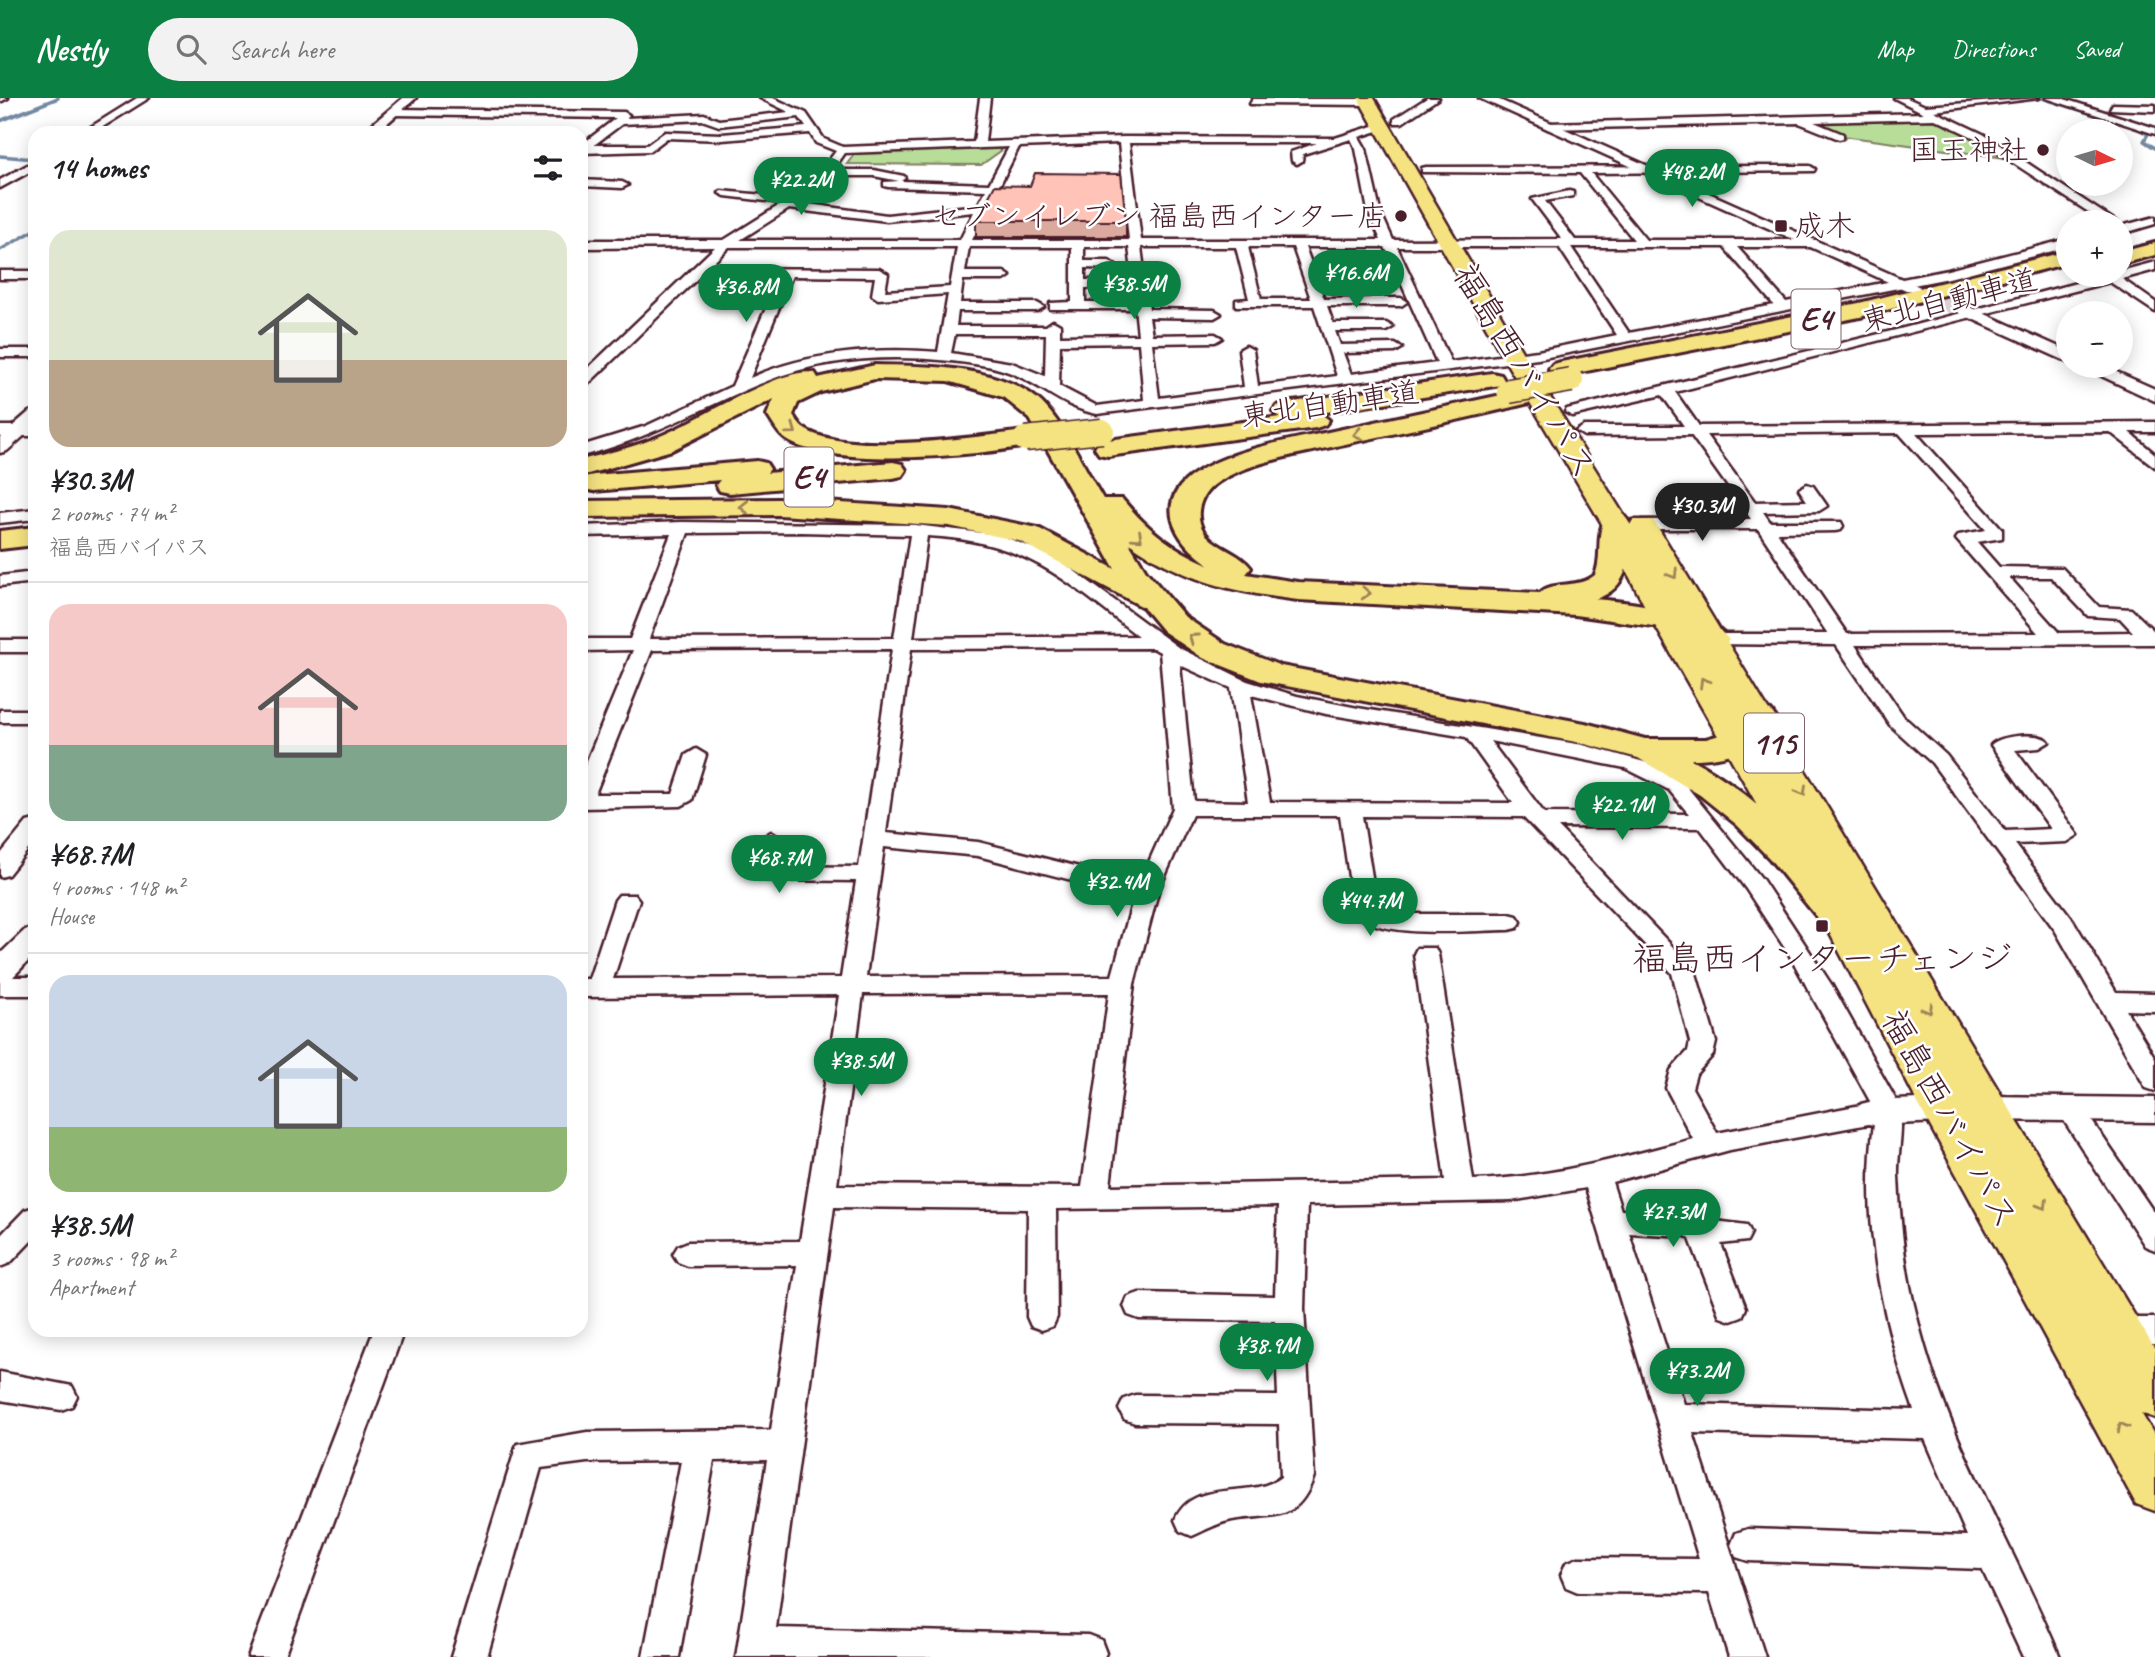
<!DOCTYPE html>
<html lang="en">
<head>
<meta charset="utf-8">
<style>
	body { margin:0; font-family:Caveat,"Klee One",sans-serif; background:#f2f2f2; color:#202124; height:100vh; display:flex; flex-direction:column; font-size:26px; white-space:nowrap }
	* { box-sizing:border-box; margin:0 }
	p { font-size:23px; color:#757577 }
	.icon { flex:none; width:38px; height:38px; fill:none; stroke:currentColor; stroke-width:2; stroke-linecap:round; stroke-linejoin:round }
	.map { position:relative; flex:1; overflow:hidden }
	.drawer { position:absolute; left:28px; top:28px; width:560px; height:1211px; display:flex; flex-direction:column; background:#fff; border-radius:21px; box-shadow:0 4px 18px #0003 }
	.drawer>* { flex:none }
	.needle { width:46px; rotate:95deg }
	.tools { position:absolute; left:2056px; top:21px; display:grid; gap:14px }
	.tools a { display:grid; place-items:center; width:77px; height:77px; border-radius:50%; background:#fff; box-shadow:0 4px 18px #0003; font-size:35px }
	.price { position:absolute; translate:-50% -60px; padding:0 16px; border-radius:24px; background:#0b8043; color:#fff; font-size:23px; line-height:46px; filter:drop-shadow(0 2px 4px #0008) }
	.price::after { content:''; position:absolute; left:50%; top:42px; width:21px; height:16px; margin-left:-10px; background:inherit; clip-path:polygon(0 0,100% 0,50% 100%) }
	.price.current { background:#222; color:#fff }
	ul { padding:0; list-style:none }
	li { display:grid; align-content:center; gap:14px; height:371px; padding:0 21px }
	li+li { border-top:2px solid #e0e0e0 }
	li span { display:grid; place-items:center; height:217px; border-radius:21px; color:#555 }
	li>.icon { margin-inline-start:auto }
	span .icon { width:126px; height:126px; fill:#fffc; stroke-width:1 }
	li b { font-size:30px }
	h2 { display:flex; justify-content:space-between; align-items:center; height:84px; padding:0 21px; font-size:30px }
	header { display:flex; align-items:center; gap:42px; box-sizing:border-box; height:98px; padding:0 35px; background:#0b8043; color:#fff }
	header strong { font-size:33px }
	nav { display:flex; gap:38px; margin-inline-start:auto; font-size:24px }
	.search { width:490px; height:63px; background:#f2f2f2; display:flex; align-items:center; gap:18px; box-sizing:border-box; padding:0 24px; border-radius:38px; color:#757577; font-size:26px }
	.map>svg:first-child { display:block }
	.green { fill:#b7dd99; stroke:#807e62; stroke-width:2 }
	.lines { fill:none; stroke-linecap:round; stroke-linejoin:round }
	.stream { stroke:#7388a1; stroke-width:3.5 }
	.tertiary-tunnel { stroke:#dbd2d5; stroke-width:18; stroke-dasharray:18 9; stroke-linecap:butt }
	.minor-casing { stroke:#4a1f2b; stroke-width:5 }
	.tertiary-casing { stroke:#4a1f2b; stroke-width:5 }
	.trunk-casing { stroke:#4a1f2b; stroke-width:5 }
	.motorway-casing { stroke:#4a1f2b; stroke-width:6 }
	.minor { fill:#fff; fill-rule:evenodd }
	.tertiary { fill:#fff; fill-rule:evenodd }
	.trunk { fill:#f5e382; fill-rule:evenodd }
	.motorway { fill:#f5e382; fill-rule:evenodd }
	.motorway-bridge-casing { stroke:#4a1f2b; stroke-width:27; stroke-linecap:butt }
	.motorway-bridge { stroke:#f5e382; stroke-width:24 }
	.wall { fill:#dba99d; stroke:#4a1f2b; stroke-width:2 }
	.building { fill:#ffc4b7; stroke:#4a1f2b; stroke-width:2 }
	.oneway { stroke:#a08156 }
	.poi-dot { fill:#4a1f2b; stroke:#fff; stroke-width:2.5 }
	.labels { text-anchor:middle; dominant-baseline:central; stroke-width:5; stroke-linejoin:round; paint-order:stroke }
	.far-poi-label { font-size:30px; fill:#4a1f2b; stroke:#fff; text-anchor:end }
	.far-street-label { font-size:30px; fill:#4a1f2b; stroke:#fff }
	.shield { fill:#fff; stroke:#80626b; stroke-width:2 }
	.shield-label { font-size:33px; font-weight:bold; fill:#4a1f2b }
	.street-label { font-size:35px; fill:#4a1f2b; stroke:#fff }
	.poi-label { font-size:35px; fill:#4a1f2b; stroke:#fff }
</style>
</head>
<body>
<header>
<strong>Nestly</strong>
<div class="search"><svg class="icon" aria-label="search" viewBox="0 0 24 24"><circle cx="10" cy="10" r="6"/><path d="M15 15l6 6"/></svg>Search here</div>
<nav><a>Map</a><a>Directions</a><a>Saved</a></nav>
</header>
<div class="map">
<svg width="2155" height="1559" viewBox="0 0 2155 1559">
	<rect width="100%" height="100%" fill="#fff"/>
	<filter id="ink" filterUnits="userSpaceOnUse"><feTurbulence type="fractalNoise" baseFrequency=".0143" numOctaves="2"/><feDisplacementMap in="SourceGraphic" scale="14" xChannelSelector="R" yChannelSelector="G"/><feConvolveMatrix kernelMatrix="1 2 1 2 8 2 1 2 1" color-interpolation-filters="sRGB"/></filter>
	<g filter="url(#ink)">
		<!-- green -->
		<g class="green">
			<polygon points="1934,18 1954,26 2012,61 1843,38 1825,33 1806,22"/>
			<polygon points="993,49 1002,52 981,67 847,66 856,54"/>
		</g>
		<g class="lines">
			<!-- stream -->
			<g class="stream">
				<polyline points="2042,0 2136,30 2148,36 2144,43 2155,50"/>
				<polyline points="0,23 58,0"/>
				<polyline points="0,58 35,61"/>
				<polyline points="0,152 35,132"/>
			</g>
			<!-- tertiary-tunnel -->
			<polyline class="tertiary-tunnel" points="1912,189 1965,212"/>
			<defs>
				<g id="minor">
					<polygon points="0,0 8,0 0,4"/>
					<polygon points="137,0 149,0 93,35 81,35"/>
					<path d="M760 0H773L806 15 824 41 843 49 974 44 980 0H990L985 44 1124 39 1335 40 1383 25 1387 30 1359 39 1366 51 1380 113 1393 142 1562 141 1532 101 1569 93 1573 94V98L1545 103 1575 142H1634L1580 75 1422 74V70L1426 69 1810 68 1815 71 1814 73 1591 75 1646 142H1817V148L1813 149H1737L1786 204 1948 172 2068 141V149L1949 180 1538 261 1097 316C1055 308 1033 276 987 268 916 256 835 255 767 283 704 308 648 342 581 358V348L646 328 732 288 780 178H700L586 288 581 289V277L715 149 581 150V142H724L783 105 725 98 719 95 721 93 795 100 804 96 817 79 766 75 762 74V70L821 73 836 53 816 45 810 35 722 42 667 40 650 53 581 55V47L616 20 394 17 389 14 394 11 624 14 629 17 627 20 704 16 719 22 789 14ZM799 19 806 29 722 36 665 34 647 47H594L622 26 702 22 719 28ZM1351 41 1356 51 1368 113 1381 142H1141L1129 45H1317L1291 54 1292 63 1297 66 1302 63 1303 56ZM1119 45 1129 142H972L1019 49ZM1009 49 989 86 901 83 905 80 904 78 874 72H833L845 55ZM828 78H874L899 83 884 84V88L888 89 986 92 978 107 887 117 801 105 812 100ZM789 111 887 123 974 114 960 142H740ZM729 149H957L950 189 885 193 888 176 879 171 708 170ZM969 149H1072V204L1050 205V211H1131L1133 208 1126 204H1085V190H1133L1138 237 1060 238V227L1053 223 1046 228H956L958 213H1037L1044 209 1037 205H960L963 182H1004L1010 178 1004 174H965ZM1084 149H1129L1133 182H1085V170L1109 171 1115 167 1109 163H1084ZM1141 149H1236L1249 201 1236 202V208H1314L1337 278 1258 288 1253 252 1246 248 1239 252 1244 289 1159 300 1152 245 1215 244 1222 240 1215 236 1152 237 1149 219 1214 220 1221 216 1214 212 1149 211ZM1248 149H1293L1311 201H1261ZM1305 149H1385L1437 265 1351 276 1343 255 1395 254 1402 250 1395 246 1340 247 1335 233H1386L1393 229 1386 225H1333L1327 208H1401L1407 204 1401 200H1384L1369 167 1311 165ZM1397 149H1559L1617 237 1538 253 1451 264ZM1571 149H1724L1774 207 1629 235ZM1314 173 1360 174 1371 200 1324 201ZM792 178 875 179 872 197 878 201 948 196 938 254C877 249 807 254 750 280ZM955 236H1046L1045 278 1012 265 951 255ZM1139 245 1144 302 1097 308 1059 288 1060 246Z"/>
					<polygon points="1427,0 1439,0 1402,25 1394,25 1394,21"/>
					<polygon points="1894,0 1907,0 1925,8 2039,0 1934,13 1983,36 2117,124 2104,124 1975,40 1935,21 1814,24 1843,36 1843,40 1839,41 1799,25 1548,31 1543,28 1548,25 1924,15"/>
					<polygon points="2046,0 2061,0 2155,30 2155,36"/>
					<polygon points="1253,1 1369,1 1374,4 1369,7 1250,6"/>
					<polygon points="2113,6 2155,7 2155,13 2110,11"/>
					<polygon points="35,63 35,71 0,90 0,82"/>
					<polygon points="581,82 622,84 628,87 622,90 581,88"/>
					<polygon points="2155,119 2155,126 2121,136 2121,128"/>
					<path d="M2155 164V172L2122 181 2155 204V214L2110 184 1675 294 1699 328 2155 324V334H2129L2155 356V369L2110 334 1916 335 2002 431V440L1977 444 1999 469 2062 470 2099 509 2131 511 2155 534V546L1855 547 1904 619 1946 657 2005 733 2051 731 1991 647C1999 637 2041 633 2049 644L2039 650 2015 652 2078 737 2067 744 2015 746 2073 822 2116 894 2155 895V913L2126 912 2155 960V993L2146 990 2055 832 1932 665 1890 627 1836 547 1706 546 1704 542 1706 538 1713 536H1828L1758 431H1636L1634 427 1642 422 1751 421 1691 337 1584 338 1576 333 1584 328H1684L1662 297 1572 318 1565 314 1567 311 1896 232 2107 177H2121V173ZM1899 335 1986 432 1959 437 1956 441 2038 535 1847 536 1777 434 1835 433 1841 432 1843 428 1841 424H1770L1763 414 1819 413 1827 408 1813 388 1807 386 1799 391 1807 403 1755 404 1706 337ZM2009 479H2051L2088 518 2120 520 2133 534 2059 535Z"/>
					<rect x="0" y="173" width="35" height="8"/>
					<rect x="0" y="251" width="35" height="8"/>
					<rect x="0" y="328" width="35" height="10"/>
					<polygon points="35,411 35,421 0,425 0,415"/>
					<path d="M682 424 915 427 999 437 1054 458 1179 550 1247 583 1297 598 1358 610 1583 647 1655 667 1683 684 1762 781 1831 886 1897 1004C1906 1026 1897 1054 1898 1078 1900 1126 1905 1173 1917 1219 1946 1341 2012 1444 2060 1559H2023L1982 1471 1748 1463 1736 1459 1731 1447 1736 1435 1748 1431 1967 1438 1925 1341 1693 1335 1765 1559H1729L1709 1495 1578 1494 1566 1489 1561 1477 1566 1465 1578 1460 1699 1461 1586 1090 1511 1103 1307 1107 1304 1211 1314 1378C1298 1426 1273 1415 1232 1422 1217 1425 1206 1432 1192 1438L1180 1433 1175 1422C1194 1378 1251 1403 1281 1379L1279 1326 1135 1325 1124 1321 1119 1311 1124 1301 1135 1297 1278 1298 1275 1223 1139 1221 1128 1217 1124 1208 1128 1199 1139 1195 1275 1198 1278 1108 1056 1111 1057 1219 1053 1228 1042 1232 1031 1228 1027 1219 1028 1111 834 1109 776 1530 1088 1537 1101 1542 1106 1555 1104 1559H736L767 1362 714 1363 679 1559H643L681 1363 587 1364 541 1370 487 1559H451L517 1346 587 1334 771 1332 797 1167 688 1168 678 1164 673 1156 678 1148 688 1144 800 1143 839 897 581 899V881H589L615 802 619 797H635L639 802 613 881 841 880 856 783 764 782 756 780 753 775 760 741 771 734 782 741 777 768 859 769 892 551 652 552 595 696H673L686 657 696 651 706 657 692 702 681 708 581 710V677L633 552 581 553V541H630L671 436 581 438V428ZM802 434 910 437 894 540 649 541 688 435ZM927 438C1027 443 1063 480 1138 538L913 540ZM1153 550 1160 554 1173 710 1140 784 978 744 886 735 911 551ZM1180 567 1231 590 1248 704 1194 703ZM1251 597 1326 616 1466 639 1513 705 1270 704ZM1490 643 1625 670 1669 692 1689 716 1544 715ZM1192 717H1340L1354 813C1373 843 1475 832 1509 832L1517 830 1521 824 1517 818 1509 816H1391L1377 809 1362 718 1523 719 1672 875 1690 944 1688 953 1671 972 1666 990 1693 1041C1621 1060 1548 1080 1473 1082L1438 856 1435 850H1417L1414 856 1445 1082 1110 1088 1134 886 1158 794ZM1558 729 1700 730 1746 791 1790 858 1871 1005 1717 1035 1692 990 1696 976 1713 957 1716 944 1695 872ZM884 749 978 758 1134 798 1112 878 866 879ZM1109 895 1082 1089 837 1087 863 896ZM1874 1025C1861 1121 1881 1221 1914 1312L1684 1306 1629 1135 1686 1138 1690 1141 1720 1219 1731 1223 1742 1219 1746 1210 1721 1146 1747 1143 1751 1135 1747 1127 1707 1122 1691 1115 1621 1112 1612 1084 1730 1052Z"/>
					<polygon points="35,474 35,484 0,488 0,478"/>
					<rect x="0" y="542" width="35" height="12"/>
					<rect x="0" y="612" width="35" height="12"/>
					<polygon points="35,722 35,743 8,777 0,779 0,757 27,724"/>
					<rect x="0" y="879" width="35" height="18"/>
					<polygon points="2070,1001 2079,1004 2155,1116 2155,1152 2145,1148 2061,1018 2057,1011 2061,1004"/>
					<polygon points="35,1109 35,1139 10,1165 0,1169 0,1138 25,1112"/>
					<polygon points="2118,1220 2155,1220 2155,1246 2118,1246 2107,1242 2103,1233 2107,1224"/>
					<polygon points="374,1232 404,1232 284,1559 248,1559"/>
					<polygon points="0,1274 72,1288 77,1298 72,1308 61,1312 0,1302"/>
				</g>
				<g id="tertiary">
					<polygon points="403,0 416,0 376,35 362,35"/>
					<polygon points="1479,0 1495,0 1920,189 1918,192 1906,192"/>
					<polygon points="1965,207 2068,253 2068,264 1959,215 1957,212"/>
					<polygon points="2080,268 2103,268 2155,291 2155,303"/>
					<polygon points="35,312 35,328 7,353 0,355 0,339 29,314"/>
					<polygon points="35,829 35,856 11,881 0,884 0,856 25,832"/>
					<polygon points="1986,998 2155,1000 2155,1024 1986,1022 1873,1027 1861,1024 1857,1015 1861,1006 1873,1003"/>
				</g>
				<polygon id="trunk" points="1358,0 1374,0 1525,259 1630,427 1633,422 1653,422 1657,428 2155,1251 2155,1320 2141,1315 2155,1338 2155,1413 2136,1406 1922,1013 1825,826 1652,522 1602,426 1503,259"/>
				<g id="motorway">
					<polygon points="2155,145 2155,157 2121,166 2121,154"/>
					<polygon points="2068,153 2068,165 1860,219 1561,278 1553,276 1549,271 1553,266 1561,264 1859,205"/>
					<path d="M875 267C929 268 1014 267 1050 314 1071 340 1086 373 1103 401H1122C1148 432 1172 451 1210 467 1175 444 1151 404 1196 375 1232 351 1291 342 1333 333 1395 320 1458 306 1520 293L1529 295 1532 300 1529 305C1465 321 1400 334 1336 348 1300 356 1243 365 1214 387 1202 396 1196 411 1200 425 1206 448 1238 452 1251 470L1246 476 1298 484 1540 495C1553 482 1579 491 1595 477 1603 460 1595 435 1606 420L1616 417 1626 420 1630 426C1630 457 1631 490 1595 501 1629 504 1709 513 1729 542L1724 549 1713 552 1702 549 1660 529 1575 517 1298 502C1233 494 1184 483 1129 445L1146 473 1185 519 1225 546 1281 568 1585 625 1645 641H1706L1727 635 1747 613 1759 610 1771 613 1776 620C1754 652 1730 661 1691 661 1754 694 1826 765 1864 826L1858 835 1844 839 1830 835 1770 761 1737 727 1700 697 1638 660 1581 645 1261 583 1203 560 1163 533 1143 509 1019 443 949 428 779 417 581 419V403L779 401 949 412 1038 430 1115 471 1030 321 1003 299 948 283 875 281 821 294 798 305 793 317C796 321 799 327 803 330 844 359 974 339 1025 333L1034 336 1038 341 1034 346C987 358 820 372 783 339 777 334 772 324 767 317L774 301 672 352 581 378V362C609 355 638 348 665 336 697 323 784 267 815 275L818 280Z"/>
					<polygon points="1492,275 1501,277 1504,282 1501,287 1320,315 1329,322 1325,327 1316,330 1108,358 1099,356 1095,350 1099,344 1108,342 1280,319 1273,313 1277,308 1286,305"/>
					<polygon points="757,363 766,365 770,371 767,375 893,364 902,366 906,372 902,378 893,380 730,395 720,393 716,387 720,382 594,393 584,391 581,386 584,379 594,377"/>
					<polygon points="35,429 35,447 0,451 0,433"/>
				</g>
			</defs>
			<!-- minor casing -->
			<use href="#minor" class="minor-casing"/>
			<!-- tertiary casing -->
			<use href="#tertiary" class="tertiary-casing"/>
			<!-- trunk casing -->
			<use href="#trunk" class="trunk-casing"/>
			<!-- motorway casing -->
			<use href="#motorway" class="motorway-casing"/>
			<!-- minor -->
			<use href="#minor" class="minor"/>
			<!-- tertiary -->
			<use href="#tertiary" class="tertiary"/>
			<!-- trunk -->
			<use href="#trunk" class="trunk"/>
			<!-- motorway -->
			<use href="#motorway" class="motorway"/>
			<defs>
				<g id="motorway-bridge">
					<polyline points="1509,293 1571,282"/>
					<polyline points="1025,341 1102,333"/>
				</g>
			</defs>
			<!-- motorway-bridge casing -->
			<use href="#motorway-bridge" class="motorway-bridge-casing"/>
			<!-- motorway-bridge -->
			<use href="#motorway-bridge" class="motorway-bridge"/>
		</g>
		<!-- wall -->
		<rect class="wall" x="976" y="123" width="150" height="16"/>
		<!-- building -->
		<polygon class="building" points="1035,75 1121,76 1126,123 976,123 995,87 1030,88"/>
		<!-- one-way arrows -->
		<defs><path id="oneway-chevron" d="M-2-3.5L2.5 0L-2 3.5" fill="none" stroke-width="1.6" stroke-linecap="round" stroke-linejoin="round" transform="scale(1.75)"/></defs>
		<g class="oneway">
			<use href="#oneway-chevron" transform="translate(792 332) rotate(36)"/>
			<use href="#oneway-chevron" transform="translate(1358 336) rotate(168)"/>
			<use href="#oneway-chevron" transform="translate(744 409) rotate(-179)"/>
			<use href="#oneway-chevron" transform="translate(1138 439) rotate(42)"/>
			<use href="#oneway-chevron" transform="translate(1673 476) rotate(58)"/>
			<use href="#oneway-chevron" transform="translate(1366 495) rotate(3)"/>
			<use href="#oneway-chevron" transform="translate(1193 540) rotate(-145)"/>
			<use href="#oneway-chevron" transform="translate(1704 584) rotate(-121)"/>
			<use href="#oneway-chevron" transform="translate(1802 693) rotate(60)"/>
			<use href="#oneway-chevron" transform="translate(1928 911) rotate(60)"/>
			<use href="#oneway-chevron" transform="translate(2043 1107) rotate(59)"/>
			<use href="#oneway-chevron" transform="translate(2122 1329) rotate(-119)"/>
		</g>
	</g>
	<!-- markers -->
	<g class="poi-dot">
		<circle cx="2043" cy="52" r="7"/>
		<circle cx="1401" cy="118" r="7"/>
		<rect x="1774" y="121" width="14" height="14" rx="3.5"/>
		<rect x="1815" y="821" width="14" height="14" rx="3.5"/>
	</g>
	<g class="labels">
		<!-- far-poi labels -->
		<g class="far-poi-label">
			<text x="2029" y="52">国玉神社</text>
			<text x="1387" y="118">セブンイレブン 福島西インター店</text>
			<text x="1795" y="128" text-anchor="start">成木</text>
		</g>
		<!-- far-street labels -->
		<g class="far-street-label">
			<text transform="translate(1949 202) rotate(-14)">東北自動車道</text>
			<text transform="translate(1330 306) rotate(-8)">東北自動車道</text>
		</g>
		<!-- shield labels -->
		<g class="shield">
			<rect x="1791.5" y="191.5" width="49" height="59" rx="5"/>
			<rect x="784.5" y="349.5" width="49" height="59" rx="5"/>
			<rect x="1744" y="615.5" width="60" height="59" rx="5"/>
		</g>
		<g class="shield-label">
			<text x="1816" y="221">E4</text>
			<text x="809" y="379">E4</text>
			<text x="1774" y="645">115</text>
		</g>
		<!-- street labels -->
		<g class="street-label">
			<text transform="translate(1525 273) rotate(59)">福島西バイパス</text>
			<text transform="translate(1950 1021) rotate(61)">福島西バイパス</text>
		</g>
		<!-- poi labels -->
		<g class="poi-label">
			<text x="1822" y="860">福島西インターチェンジ</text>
		</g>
	</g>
</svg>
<div class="tools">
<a><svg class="needle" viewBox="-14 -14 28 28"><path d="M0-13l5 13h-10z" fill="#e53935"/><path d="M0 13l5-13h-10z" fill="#757577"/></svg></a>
<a>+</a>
<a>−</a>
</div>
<b class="price" style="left:1692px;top:111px">¥48.2M</b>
<b class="price" style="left:801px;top:119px">¥22.2M</b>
<b class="price" style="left:1356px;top:212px">¥16.6M</b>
<b class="price" style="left:1134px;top:223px">¥38.5M</b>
<b class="price" style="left:746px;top:226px">¥36.8M</b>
<b class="price current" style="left:1702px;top:445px">¥30.3M</b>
<b class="price" style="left:1622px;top:744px">¥22.1M</b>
<b class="price" style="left:779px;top:797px">¥68.7M</b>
<b class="price" style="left:1117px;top:821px">¥32.4M</b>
<b class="price" style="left:1370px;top:840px">¥44.7M</b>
<b class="price" style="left:861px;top:1000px">¥38.5M</b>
<b class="price" style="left:1673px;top:1151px">¥27.3M</b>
<b class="price" style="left:1267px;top:1285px">¥38.9M</b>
<b class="price" style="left:1697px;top:1310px">¥73.2M</b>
<section class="drawer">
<h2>14 homes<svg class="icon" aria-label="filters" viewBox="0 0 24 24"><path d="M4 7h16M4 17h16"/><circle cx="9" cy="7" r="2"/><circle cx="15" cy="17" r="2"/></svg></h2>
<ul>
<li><span style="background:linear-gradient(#dfe7d0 60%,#b9a48a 0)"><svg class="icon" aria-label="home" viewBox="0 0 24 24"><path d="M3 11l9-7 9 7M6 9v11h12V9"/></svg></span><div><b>¥30.3M</b><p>2 rooms · 74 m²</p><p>福島西バイパス</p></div></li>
<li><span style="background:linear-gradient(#f6c9c9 65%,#7fa58c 0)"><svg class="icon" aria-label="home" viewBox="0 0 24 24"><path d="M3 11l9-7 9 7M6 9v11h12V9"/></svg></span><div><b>¥68.7M</b><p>4 rooms · 148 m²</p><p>House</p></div></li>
<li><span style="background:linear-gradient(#c9d6e8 70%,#8fb573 0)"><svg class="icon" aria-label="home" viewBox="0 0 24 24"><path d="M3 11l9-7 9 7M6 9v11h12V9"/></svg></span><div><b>¥38.5M</b><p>3 rooms · 98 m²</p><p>Apartment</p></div></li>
</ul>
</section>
</div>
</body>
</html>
